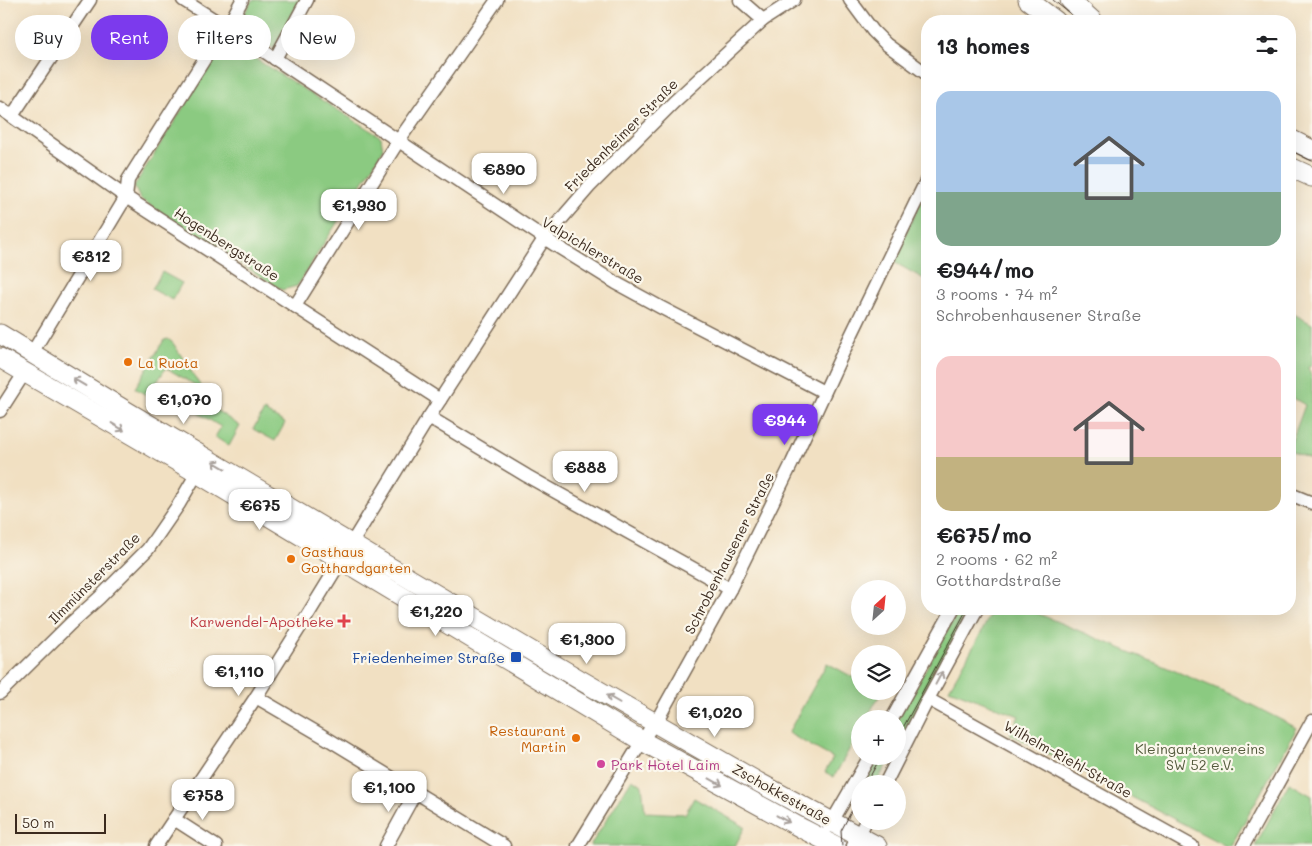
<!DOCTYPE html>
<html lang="en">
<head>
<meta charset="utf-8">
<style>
	body { margin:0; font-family:Mali,sans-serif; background:#f6f6f6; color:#202124; height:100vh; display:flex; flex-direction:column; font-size:19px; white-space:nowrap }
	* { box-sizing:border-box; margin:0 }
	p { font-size:16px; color:#757577 }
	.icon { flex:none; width:28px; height:28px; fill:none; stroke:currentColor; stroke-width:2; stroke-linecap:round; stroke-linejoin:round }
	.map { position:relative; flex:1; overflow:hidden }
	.sheet { position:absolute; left:921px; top:15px; width:375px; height:600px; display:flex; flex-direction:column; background:#fff; border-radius:20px; box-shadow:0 5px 20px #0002 }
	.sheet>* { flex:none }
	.guide { position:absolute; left:15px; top:15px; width:475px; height:45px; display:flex; gap:10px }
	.needle { width:32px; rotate:27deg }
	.tools { position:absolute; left:851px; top:580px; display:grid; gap:10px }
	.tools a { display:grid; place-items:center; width:55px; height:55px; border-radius:50%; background:#fff; box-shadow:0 5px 20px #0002; font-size:25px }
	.scale { position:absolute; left:15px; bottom:12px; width:91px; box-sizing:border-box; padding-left:5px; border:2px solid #3b2a1e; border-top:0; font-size:14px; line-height:18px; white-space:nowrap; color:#3b2a1e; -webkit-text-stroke:4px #fbf7ec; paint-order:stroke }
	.price { position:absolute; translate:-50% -42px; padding:0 11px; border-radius:10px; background:#fff; color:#222; font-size:16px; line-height:32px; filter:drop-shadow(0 1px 2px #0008) }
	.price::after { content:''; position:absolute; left:50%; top:30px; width:15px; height:11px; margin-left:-8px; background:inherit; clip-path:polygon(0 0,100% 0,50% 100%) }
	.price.on { background:#7c3aed; color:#fff }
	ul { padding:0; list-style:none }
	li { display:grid; align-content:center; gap:10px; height:265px; padding:0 15px }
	li span { display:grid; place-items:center; height:155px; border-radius:15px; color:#555 }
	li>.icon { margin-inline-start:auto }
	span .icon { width:90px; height:90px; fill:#fffc; stroke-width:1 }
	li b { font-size:21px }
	h2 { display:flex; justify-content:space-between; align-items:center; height:60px; padding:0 15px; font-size:21px }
	.pill { padding:0 18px; border-radius:22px; background:#fff; box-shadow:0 5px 20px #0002; font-size:18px; line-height:45px }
	.pill.on { background:#7c3aed; color:#fff }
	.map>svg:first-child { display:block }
	.green { fill:#8bca81; stroke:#637a50 }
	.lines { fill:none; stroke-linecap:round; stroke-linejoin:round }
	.street-casing { stroke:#7b6a57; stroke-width:15 }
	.secondary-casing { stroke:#7b6a57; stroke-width:21 }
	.street { stroke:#fff; stroke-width:12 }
	.secondary { stroke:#fff; stroke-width:19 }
	.tram { stroke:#3b2a1e; stroke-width:1 }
	.oneway { stroke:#a79f9a }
	.food-dot { fill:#e8710a; stroke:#fbf7ec; stroke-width:2 }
	.health-dot { fill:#e0444e; stroke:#fbf7ec; stroke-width:2 }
	.transit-dot { fill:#1a4fb4; stroke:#fbf7ec; stroke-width:2 }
	.hotel-dot { fill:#d1479c; stroke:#fbf7ec; stroke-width:2 }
	.labels { text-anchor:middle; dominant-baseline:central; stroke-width:4.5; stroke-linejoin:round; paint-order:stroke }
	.street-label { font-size:14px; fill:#3b2a1e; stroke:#fbf7ec }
	.food-label { font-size:14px; fill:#c56008; stroke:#fbf7ec; text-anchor:start }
	.health-label { font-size:14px; fill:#be3a42; stroke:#fbf7ec; text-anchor:end }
	.transit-label { font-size:14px; fill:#164399; stroke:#fbf7ec; text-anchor:end }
	.park-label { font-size:14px; fill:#535a3c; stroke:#fbf7ec }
	.hotel-label { font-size:14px; fill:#b23c85; stroke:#fbf7ec; text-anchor:start }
</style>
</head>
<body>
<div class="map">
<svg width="1312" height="846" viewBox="0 0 1312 846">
	<rect width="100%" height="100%" fill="#fbf7ec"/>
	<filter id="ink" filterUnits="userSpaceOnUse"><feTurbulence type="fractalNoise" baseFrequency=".02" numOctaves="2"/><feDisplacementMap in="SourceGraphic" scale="10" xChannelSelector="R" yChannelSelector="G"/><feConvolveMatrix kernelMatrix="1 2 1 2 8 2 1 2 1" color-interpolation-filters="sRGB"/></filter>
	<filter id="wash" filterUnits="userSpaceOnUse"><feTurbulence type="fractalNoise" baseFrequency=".0096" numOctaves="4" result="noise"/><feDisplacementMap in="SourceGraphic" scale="20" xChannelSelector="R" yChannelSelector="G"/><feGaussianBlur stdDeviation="1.12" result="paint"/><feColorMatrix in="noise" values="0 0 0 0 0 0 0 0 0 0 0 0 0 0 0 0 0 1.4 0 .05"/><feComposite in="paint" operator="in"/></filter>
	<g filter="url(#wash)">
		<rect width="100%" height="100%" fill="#f1e0c2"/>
		<!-- green -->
		<g class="green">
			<polygon points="252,0 300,0 274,49 238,25"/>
			<polygon points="230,43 381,137 383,150 297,286 282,290 140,199 134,186 223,44"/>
			<polygon points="927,190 927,275 924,279 892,261"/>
			<polygon points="162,272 182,283 172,300 152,289"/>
			<polygon points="1290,312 1312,324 1312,366 1308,367 1312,379 1312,460 1290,451 1290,446 1305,405 1290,396"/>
			<polygon points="168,339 173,343 216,410 240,426 229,446 215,437 221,427 193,410 200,399 192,394 197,386 166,368 148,396 135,388 164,340"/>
			<polygon points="264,411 285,423 275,441 253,429"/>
			<polygon points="959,609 971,609 898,745 898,719"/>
			<polygon points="993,609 1027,609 1230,694 1297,728 1231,846 1226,846 1010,734 1019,716 949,689 980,635"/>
			<polygon points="488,640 504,644 626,717 624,720"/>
			<polygon points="827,663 860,681 860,691 882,691 866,719 860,719 860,730 834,777 825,772 833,758 788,733"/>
			<polygon points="877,756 891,756 876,784 861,784"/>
			<polygon points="632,779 642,785 645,812 685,814 694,798 745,827 735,846 590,846"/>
			<polygon points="1289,783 1312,796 1312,846 1255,846"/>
		</g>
	</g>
	<g filter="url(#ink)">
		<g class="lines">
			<defs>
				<g id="street">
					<polyline points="183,0 259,48 555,245 616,283 660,307 824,392"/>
					<polyline points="740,0 763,20"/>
					<polyline points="850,0 873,31 886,44 928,75"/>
					<polyline points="275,59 307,0"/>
					<polyline points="0,108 126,197 440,400"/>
					<polyline points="12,116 90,0"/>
					<polyline points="295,306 399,140 497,0"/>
					<polyline points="32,353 126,197 128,180 219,36 227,28 242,0"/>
					<polyline points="0,411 25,372"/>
					<polyline points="429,417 527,476 730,589"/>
					<polyline points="1290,494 1312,503"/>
					<polyline points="0,693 70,624 99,598 148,549 179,504 197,473"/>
					<polyline points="256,697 328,739 504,846"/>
					<polyline points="928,699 1192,846"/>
					<polyline points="892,719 953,609"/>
					<polyline points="885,784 928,699 977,609"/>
					<polyline points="174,819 216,846"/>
					<polyline points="829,827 870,756"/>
					<polyline points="156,846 256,697 307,616 429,417 544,239 589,187 674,102 763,20 794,0"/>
					<polyline points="386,846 415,793"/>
					<polyline points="578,846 642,741 661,713 730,589 792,463 845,348 928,177"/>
					<polyline points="853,846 866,821"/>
					<polyline points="1243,846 1312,721"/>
				</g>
				<g id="secondary">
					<polyline points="1028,0 1056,21"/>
					<polyline points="1070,0 1093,21"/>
					<polyline points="1290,139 1312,150"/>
					<polyline points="1290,167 1312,177"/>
					<polyline points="0,334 128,412 582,681 758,782 877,846"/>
					<polyline points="0,358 197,473 642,741 803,829 836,846"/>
				</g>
			</defs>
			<!-- street casing -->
			<use href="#street" class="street-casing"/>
			<!-- secondary casing -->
			<use href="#secondary" class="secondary-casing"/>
			<!-- street -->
			<use href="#street" class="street"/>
			<!-- secondary -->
			<use href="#secondary" class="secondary"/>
			<!-- tram -->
			<g class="tram">
				<polyline points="1053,0 1079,21"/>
				<polyline points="1290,150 1312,161"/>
				<polyline points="898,737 967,609"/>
				<polyline points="866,784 881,756"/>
				<polyline points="842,846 841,831 860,795"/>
			</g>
		</g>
		<!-- one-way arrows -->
		<defs><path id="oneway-shaft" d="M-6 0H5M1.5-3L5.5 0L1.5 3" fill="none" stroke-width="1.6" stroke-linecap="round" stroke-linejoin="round" transform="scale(1.25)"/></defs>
		<g class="oneway">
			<use href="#oneway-shaft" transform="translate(79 382) rotate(-149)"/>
			<use href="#oneway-shaft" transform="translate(118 427) rotate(31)"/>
			<use href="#oneway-shaft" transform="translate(219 465) rotate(-149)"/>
			<use href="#oneway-shaft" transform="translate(939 678) rotate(-62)"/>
			<use href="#oneway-shaft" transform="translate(613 699) rotate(-150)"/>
			<use href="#oneway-shaft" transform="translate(716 782) rotate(29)"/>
			<use href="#oneway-shaft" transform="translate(783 819) rotate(29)"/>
		</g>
	</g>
	<!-- markers -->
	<g class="food-dot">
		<circle cx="128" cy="362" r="5"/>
		<circle cx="291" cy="559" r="5"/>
		<circle cx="576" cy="738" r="5"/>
	</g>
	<path class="health-dot" d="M341.5 613.5h5v5h5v5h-5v5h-5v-5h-5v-5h5z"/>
	<rect class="transit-dot" x="510" y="651" width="12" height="12" rx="2.5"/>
	<circle class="hotel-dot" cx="601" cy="764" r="5"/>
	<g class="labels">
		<!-- street labels -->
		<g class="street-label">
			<text transform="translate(621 135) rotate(-45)">Friedenheimer Straße</text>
			<text transform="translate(227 244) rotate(33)">Hogenbergstraße</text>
			<text transform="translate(593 250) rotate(31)">Valpichlerstraße</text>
			<text transform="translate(729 553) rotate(-63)">Schrobenhausener Straße</text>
			<text transform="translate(94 578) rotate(-45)">Ilmmünsterstraße</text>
			<text transform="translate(1068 759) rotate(29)">Wilhelm-Riehl-Straße</text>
			<text transform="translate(782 794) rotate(29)">Zschokkestraße</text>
		</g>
		<!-- food labels -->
		<g class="food-label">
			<text x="138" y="362">La Ruota</text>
			<text x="301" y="551">Gasthaus<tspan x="301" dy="16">Gotthardgarten</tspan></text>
			<text x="566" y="730" text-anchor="end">Restaurant<tspan x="566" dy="16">Martin</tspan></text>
		</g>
		<!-- health labels -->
		<g class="health-label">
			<text x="334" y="621">Karwendel-Apotheke</text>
		</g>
		<!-- transit labels -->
		<g class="transit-label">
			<text x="505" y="657">Friedenheimer Straße</text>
		</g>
		<!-- park labels -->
		<g class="park-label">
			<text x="1200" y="748">Kleingartenvereins<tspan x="1200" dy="16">SW 52 e.V.</tspan></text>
		</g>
		<!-- hotel labels -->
		<g class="hotel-label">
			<text x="611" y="764">Park Hotel Laim</text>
		</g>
	</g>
</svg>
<div class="tools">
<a><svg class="needle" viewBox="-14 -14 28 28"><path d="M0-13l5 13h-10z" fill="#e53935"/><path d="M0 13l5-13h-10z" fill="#757577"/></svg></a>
<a><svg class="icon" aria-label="layers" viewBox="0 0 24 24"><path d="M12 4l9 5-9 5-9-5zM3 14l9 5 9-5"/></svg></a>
<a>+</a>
<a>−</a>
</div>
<div class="scale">50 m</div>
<b class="price" style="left:504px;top:195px">€890</b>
<b class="price" style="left:359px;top:231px">€1,930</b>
<b class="price" style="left:91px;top:282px">€812</b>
<b class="price" style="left:184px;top:425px">€1,070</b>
<b class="price on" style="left:785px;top:446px">€944</b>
<b class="price" style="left:585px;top:493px">€888</b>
<b class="price" style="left:260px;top:531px">€675</b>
<b class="price" style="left:436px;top:637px">€1,220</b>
<b class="price" style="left:587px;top:665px">€1,300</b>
<b class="price" style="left:239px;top:697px">€1,110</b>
<b class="price" style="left:715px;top:738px">€1,020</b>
<b class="price" style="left:389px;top:813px">€1,100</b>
<b class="price" style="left:203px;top:821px">€758</b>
<div class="guide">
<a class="pill">Buy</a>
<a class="pill on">Rent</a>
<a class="pill">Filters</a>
<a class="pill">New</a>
</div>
<section class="sheet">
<h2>13 homes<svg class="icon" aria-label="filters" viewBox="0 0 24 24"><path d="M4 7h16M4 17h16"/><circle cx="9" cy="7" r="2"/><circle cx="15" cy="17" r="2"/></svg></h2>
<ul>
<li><span style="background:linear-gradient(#a9c7e8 65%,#7fa58c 0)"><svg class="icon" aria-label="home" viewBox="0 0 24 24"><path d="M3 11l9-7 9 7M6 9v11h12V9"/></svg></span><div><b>€944/mo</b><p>3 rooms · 74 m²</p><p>Schrobenhausener Straße</p></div></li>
<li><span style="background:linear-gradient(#f6c9c9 65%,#c2b280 0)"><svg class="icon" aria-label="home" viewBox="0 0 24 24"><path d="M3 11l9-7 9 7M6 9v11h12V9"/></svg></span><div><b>€675/mo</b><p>2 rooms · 62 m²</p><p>Gotthardstraße</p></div></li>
</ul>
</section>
</div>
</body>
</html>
